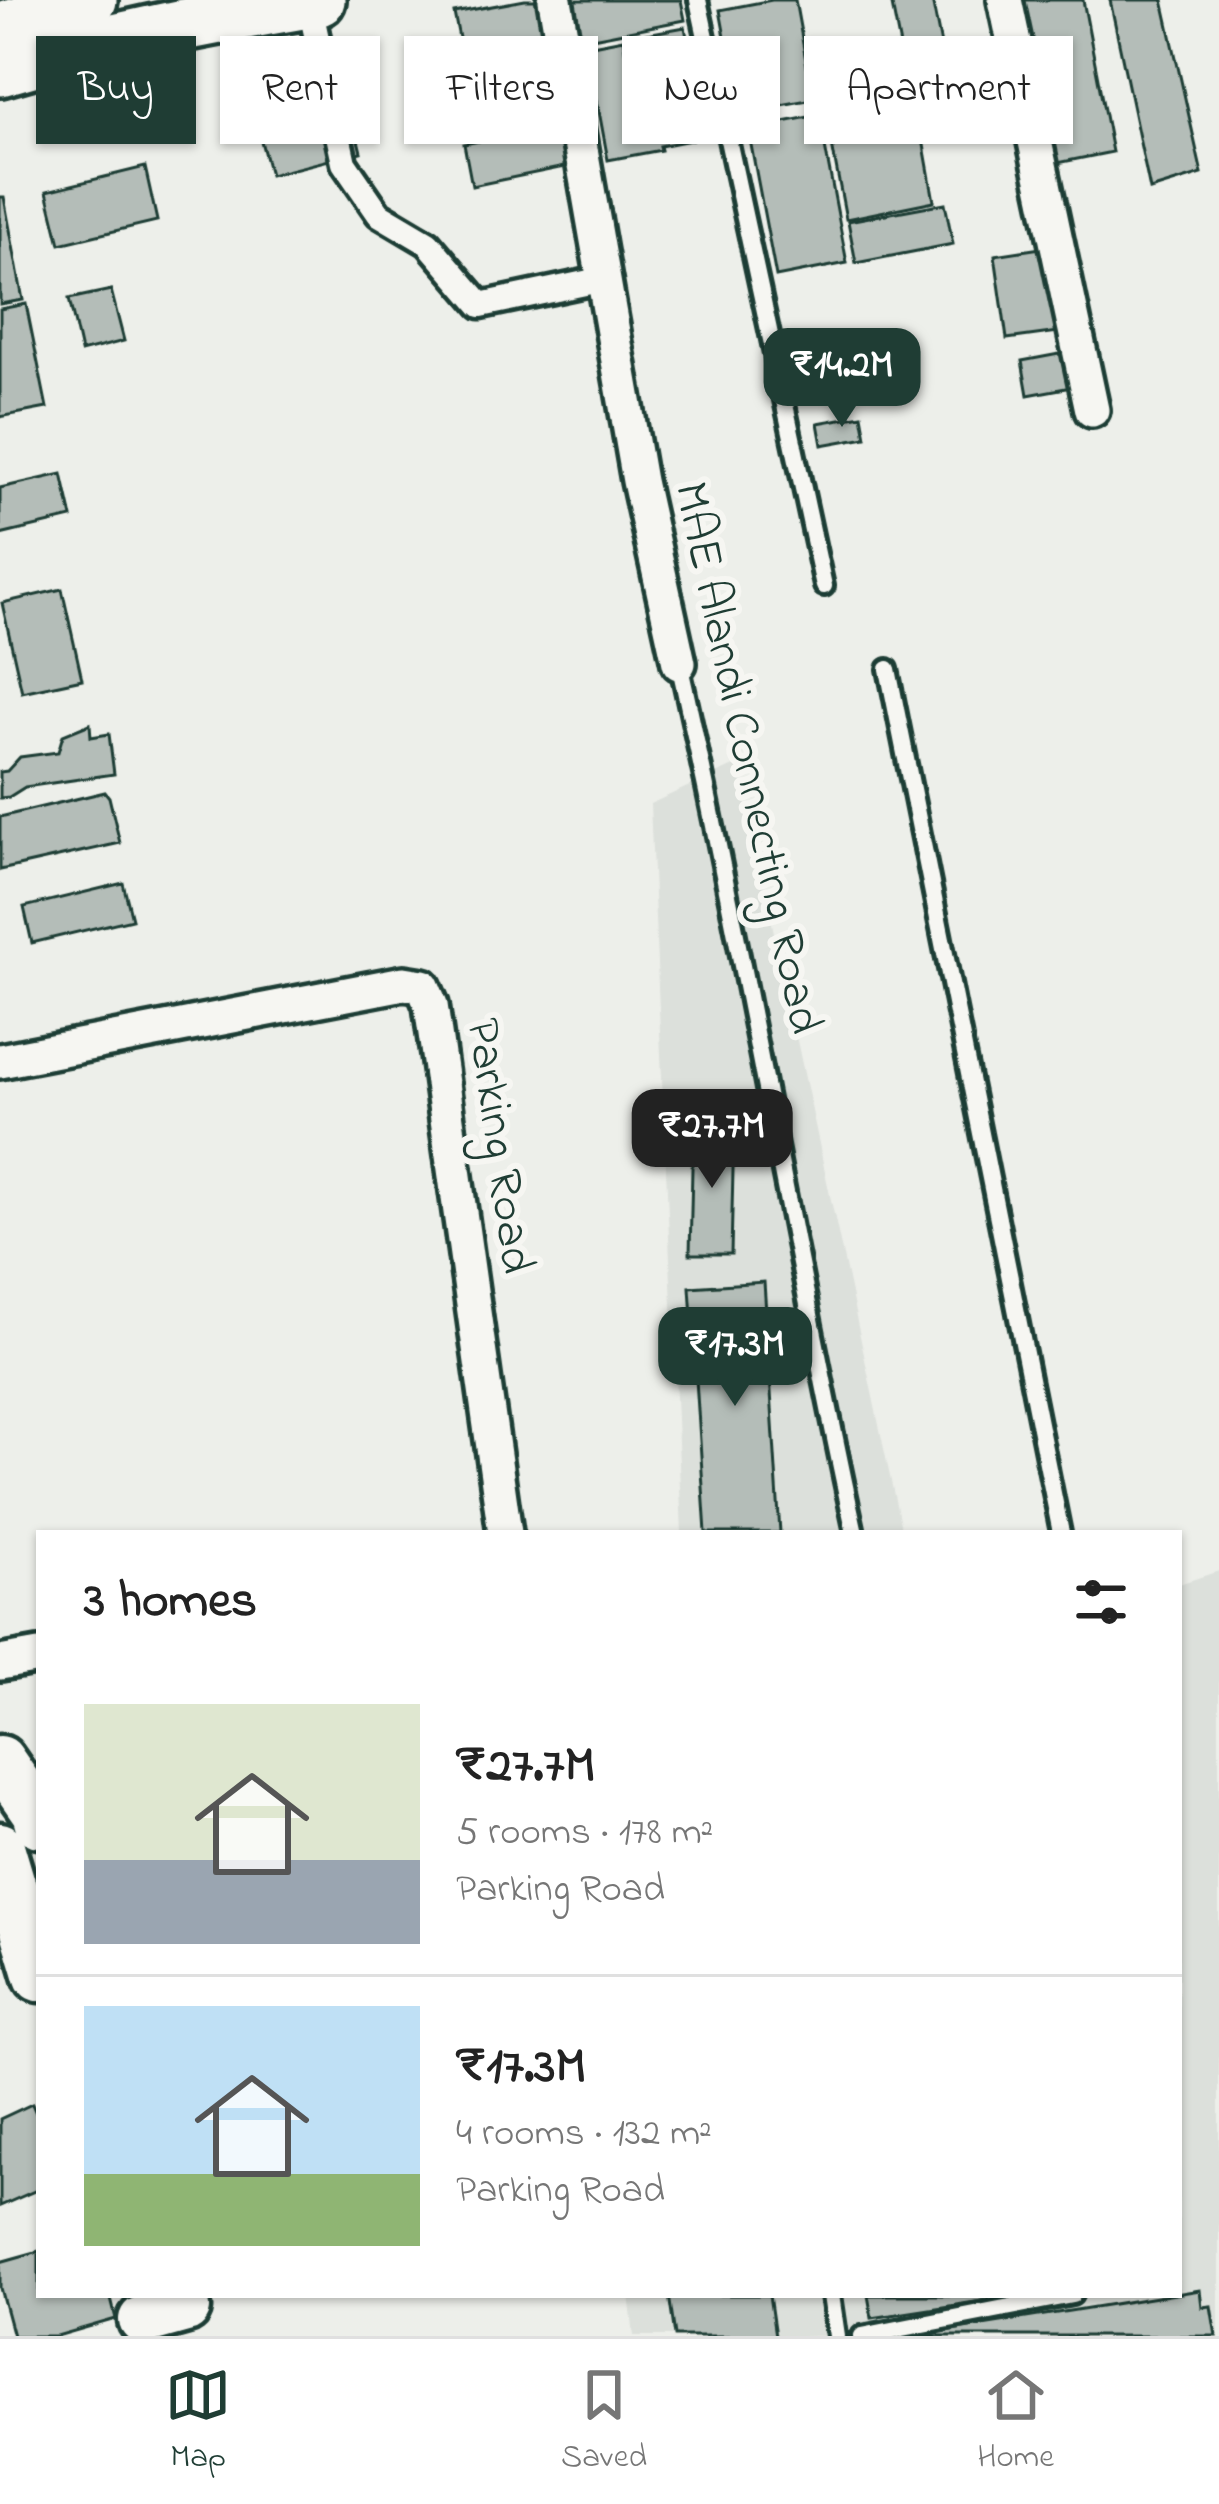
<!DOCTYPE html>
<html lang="en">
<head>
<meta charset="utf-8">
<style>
	body { margin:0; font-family:"Indie Flower",sans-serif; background:#f2f2f2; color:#222; height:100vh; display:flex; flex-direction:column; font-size:45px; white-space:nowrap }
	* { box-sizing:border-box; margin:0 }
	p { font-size:39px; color:#767676 }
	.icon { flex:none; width:66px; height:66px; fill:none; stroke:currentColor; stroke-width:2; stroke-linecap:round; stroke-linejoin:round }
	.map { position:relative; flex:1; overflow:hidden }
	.details { position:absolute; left:36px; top:1530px; width:1146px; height:768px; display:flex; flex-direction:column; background:#fff; border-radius:0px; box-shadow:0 3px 9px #0004 }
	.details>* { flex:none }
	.hud { position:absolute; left:36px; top:36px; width:1149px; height:108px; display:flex; gap:24px }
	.price { position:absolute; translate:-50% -102px; padding:0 27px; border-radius:24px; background:#1f3d34; color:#fff; font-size:39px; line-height:78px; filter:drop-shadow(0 3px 6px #0008) }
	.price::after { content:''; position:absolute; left:50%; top:72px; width:36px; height:27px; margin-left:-18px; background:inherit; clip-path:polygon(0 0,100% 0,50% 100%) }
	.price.active { background:#222; color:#fff }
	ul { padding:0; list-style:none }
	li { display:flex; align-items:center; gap:36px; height:300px; padding:0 48px }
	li+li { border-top:3px solid #e0e0e0 }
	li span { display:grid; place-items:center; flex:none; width:336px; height:240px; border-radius:0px; color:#555 }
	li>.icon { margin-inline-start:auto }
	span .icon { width:144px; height:144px; fill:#fffc; stroke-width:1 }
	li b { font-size:51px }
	h2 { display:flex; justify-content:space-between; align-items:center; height:144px; padding:0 48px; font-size:51px }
	.chip { padding:0 42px; border-radius:0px; background:#fff; box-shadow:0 3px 9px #0004; font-size:42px; line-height:108px }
	.chip.active { background:#1f3d34; color:#fff }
	.tab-bar { display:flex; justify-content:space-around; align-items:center; height:168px; border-top:3px solid #e0e0e0; background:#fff; font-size:33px; color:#767676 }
	.tab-bar a { display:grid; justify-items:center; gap:6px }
	.tab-bar .active { color:#1f3d34 }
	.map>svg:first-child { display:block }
	.built { fill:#dce0db }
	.building { fill:#b4bdb8; stroke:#1f3d34; stroke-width:3 }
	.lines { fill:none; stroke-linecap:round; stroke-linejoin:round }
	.service-casing { stroke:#1f3d34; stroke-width:26 }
	.pedestrian-casing { stroke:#1f3d34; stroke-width:33 }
	.minor-casing { stroke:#1f3d34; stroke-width:42 }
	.secondary-casing { stroke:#1f3d34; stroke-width:57 }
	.primary-casing { stroke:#1f3d34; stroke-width:60 }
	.service { stroke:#f6f6f2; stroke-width:16 }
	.pedestrian { stroke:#f6f6f2; stroke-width:24 }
	.minor { stroke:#f6f6f2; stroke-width:33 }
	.secondary { stroke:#f6f6f2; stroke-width:48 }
	.primary { stroke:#f6f6f2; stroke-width:51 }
	.labels { text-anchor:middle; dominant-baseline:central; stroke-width:12; stroke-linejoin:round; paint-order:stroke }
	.street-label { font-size:48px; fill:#1f3d34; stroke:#f6f6f2 }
</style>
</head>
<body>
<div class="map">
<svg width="1219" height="2336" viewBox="0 0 1219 2336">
	<rect width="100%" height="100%" fill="#edefea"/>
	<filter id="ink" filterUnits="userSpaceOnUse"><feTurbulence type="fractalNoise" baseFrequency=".00833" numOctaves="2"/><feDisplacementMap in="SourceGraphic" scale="24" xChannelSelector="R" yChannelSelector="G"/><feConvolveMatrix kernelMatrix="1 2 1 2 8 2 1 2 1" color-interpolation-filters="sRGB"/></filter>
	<g filter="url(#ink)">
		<!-- built -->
		<g class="built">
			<polygon points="738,764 902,1533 682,1533 650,804"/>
			<polygon points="1219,1571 1219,2336 634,2336 629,2295 1179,2295 1179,1584"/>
		</g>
		<!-- building -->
		<g class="building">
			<polygon points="525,0 545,0 552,41 463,58 454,13"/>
			<polygon points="569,0 681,0 685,20 577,41"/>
			<polygon points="772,0 795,0 813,99 739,113 720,10"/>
			<polygon points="891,0 932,0 954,110 914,118"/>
			<polygon points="1011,0 1083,0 1112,152 1043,166"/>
			<polygon points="1110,0 1163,0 1202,174 1150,190"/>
			<polygon points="685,27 706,137 660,146 661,150 608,160 587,46 623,39 637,116 645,114 630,37"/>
			<polygon points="548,46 554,78 453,98 447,65"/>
			<polygon points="556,82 563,119 465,138 458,101"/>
			<polygon points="344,84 361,152 270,175 252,107"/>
			<polygon points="819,115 847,263 776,277 748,129"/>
			<polygon points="561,125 569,166 472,186 464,144"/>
			<polygon points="921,128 934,201 846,219 832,145"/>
			<polygon points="145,167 157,221 60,244 47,191"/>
			<polygon points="0,197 4,197 23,300 0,304"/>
			<polygon points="945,203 953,244 856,263 848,221"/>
			<polygon points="1054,246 1066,331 1007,339 995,255"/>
			<polygon points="111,290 124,341 81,352 69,299"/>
			<polygon points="26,304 47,408 0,417 0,309"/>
			<polygon points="1075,351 1082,385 1028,395 1022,361"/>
			<polygon points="862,415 866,437 822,445 818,423"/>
			<polygon points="62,474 72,518 0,535 0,488"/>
			<polygon points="62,589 82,679 22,692 2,603"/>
			<polygon points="90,724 91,737 109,734 114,774 25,787 9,797 0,798 0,772 7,771 20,757 58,752 63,735"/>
			<polygon points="105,792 109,797 120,843 0,870 0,817"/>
			<polygon points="123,883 132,919 32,943 24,907"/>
			<polygon points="693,1127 734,1128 731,1254 690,1254"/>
			<polygon points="764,1282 780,1533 706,1533 690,1287"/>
			<polygon points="32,2104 39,2120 39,2189 0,2206 0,2119"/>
			<polygon points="39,2251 39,2295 110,2295 116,2319 57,2336 13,2336 0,2288 0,2262"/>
			<polygon points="1200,2290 1202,2307 1211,2306 1216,2336 914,2336"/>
			<polygon points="669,2295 769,2295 775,2336 675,2336"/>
			<polygon points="868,2295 1001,2295 1001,2298 872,2318"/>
		</g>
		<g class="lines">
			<defs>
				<g id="service">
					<polyline points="698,0 824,586"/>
					<path d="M679 663C744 952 792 1244 855 1533"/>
					<polyline points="888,669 1061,1533"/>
					<polyline points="831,2295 837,2336"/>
					<polyline points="862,2336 1072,2295"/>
				</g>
				<polyline id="pedestrian" points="309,2 344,163 379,214 428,243 481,305 604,279"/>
				<g id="minor">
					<polyline points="555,0 639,481 679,663"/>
					<polyline points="1005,0 1092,410"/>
					<polyline points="0,1061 404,983 423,986 431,1005 505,1533"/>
					<polyline points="0,1663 39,1656"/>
				</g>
				<g id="secondary">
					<polyline points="0,1760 36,1812 39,1823"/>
					<polyline points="0,1847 39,1977"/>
					<polyline points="143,2320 186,2308"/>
				</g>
				<g id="primary">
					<polyline points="0,28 91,0"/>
					<path d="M0 70C108 38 209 19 319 0"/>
				</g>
			</defs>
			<!-- service casing -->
			<use href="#service" class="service-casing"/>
			<!-- pedestrian casing -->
			<use href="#pedestrian" class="pedestrian-casing"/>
			<!-- minor casing -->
			<use href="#minor" class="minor-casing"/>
			<!-- secondary casing -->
			<use href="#secondary" class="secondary-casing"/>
			<!-- primary casing -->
			<use href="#primary" class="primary-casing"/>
			<!-- service -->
			<use href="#service" class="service"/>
			<!-- pedestrian -->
			<use href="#pedestrian" class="pedestrian"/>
			<!-- minor -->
			<use href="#minor" class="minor"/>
			<!-- secondary -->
			<use href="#secondary" class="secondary"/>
			<!-- primary -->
			<use href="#primary" class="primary"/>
		</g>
	</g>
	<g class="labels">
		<!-- street labels -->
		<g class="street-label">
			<text transform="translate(746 758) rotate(78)">MAE Alandi Connecting Road</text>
			<text transform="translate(498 1146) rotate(82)">Parking Road</text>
		</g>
	</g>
</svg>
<b class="price" style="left:842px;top:430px">₹14.2M</b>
<b class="price active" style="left:712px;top:1191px">₹27.7M</b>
<b class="price" style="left:735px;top:1409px">₹17.3M</b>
<div class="hud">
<a class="chip active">Buy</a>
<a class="chip">Rent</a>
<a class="chip">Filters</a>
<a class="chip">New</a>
<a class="chip">Apartment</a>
</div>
<section class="details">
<h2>3 homes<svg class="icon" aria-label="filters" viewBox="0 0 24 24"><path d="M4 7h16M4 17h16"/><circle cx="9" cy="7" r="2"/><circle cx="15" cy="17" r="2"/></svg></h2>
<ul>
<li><span style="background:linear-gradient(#dfe7d0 65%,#9aa5b1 0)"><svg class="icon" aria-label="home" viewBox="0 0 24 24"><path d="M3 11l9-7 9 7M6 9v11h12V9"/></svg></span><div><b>₹27.7M</b><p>5 rooms · 178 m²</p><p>Parking Road</p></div></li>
<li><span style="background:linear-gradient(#bfe0f5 70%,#8fb573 0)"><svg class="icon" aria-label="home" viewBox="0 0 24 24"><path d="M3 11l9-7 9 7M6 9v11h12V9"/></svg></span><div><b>₹17.3M</b><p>4 rooms · 132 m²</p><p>Parking Road</p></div></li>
</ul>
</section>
</div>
<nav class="tab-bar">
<a class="active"><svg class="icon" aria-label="map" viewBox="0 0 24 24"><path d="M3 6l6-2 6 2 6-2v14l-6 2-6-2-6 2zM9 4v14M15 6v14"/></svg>Map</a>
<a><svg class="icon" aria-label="saved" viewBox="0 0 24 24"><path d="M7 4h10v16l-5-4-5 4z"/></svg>Saved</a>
<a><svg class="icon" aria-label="home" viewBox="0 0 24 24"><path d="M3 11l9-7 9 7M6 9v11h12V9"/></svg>Home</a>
</nav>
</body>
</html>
